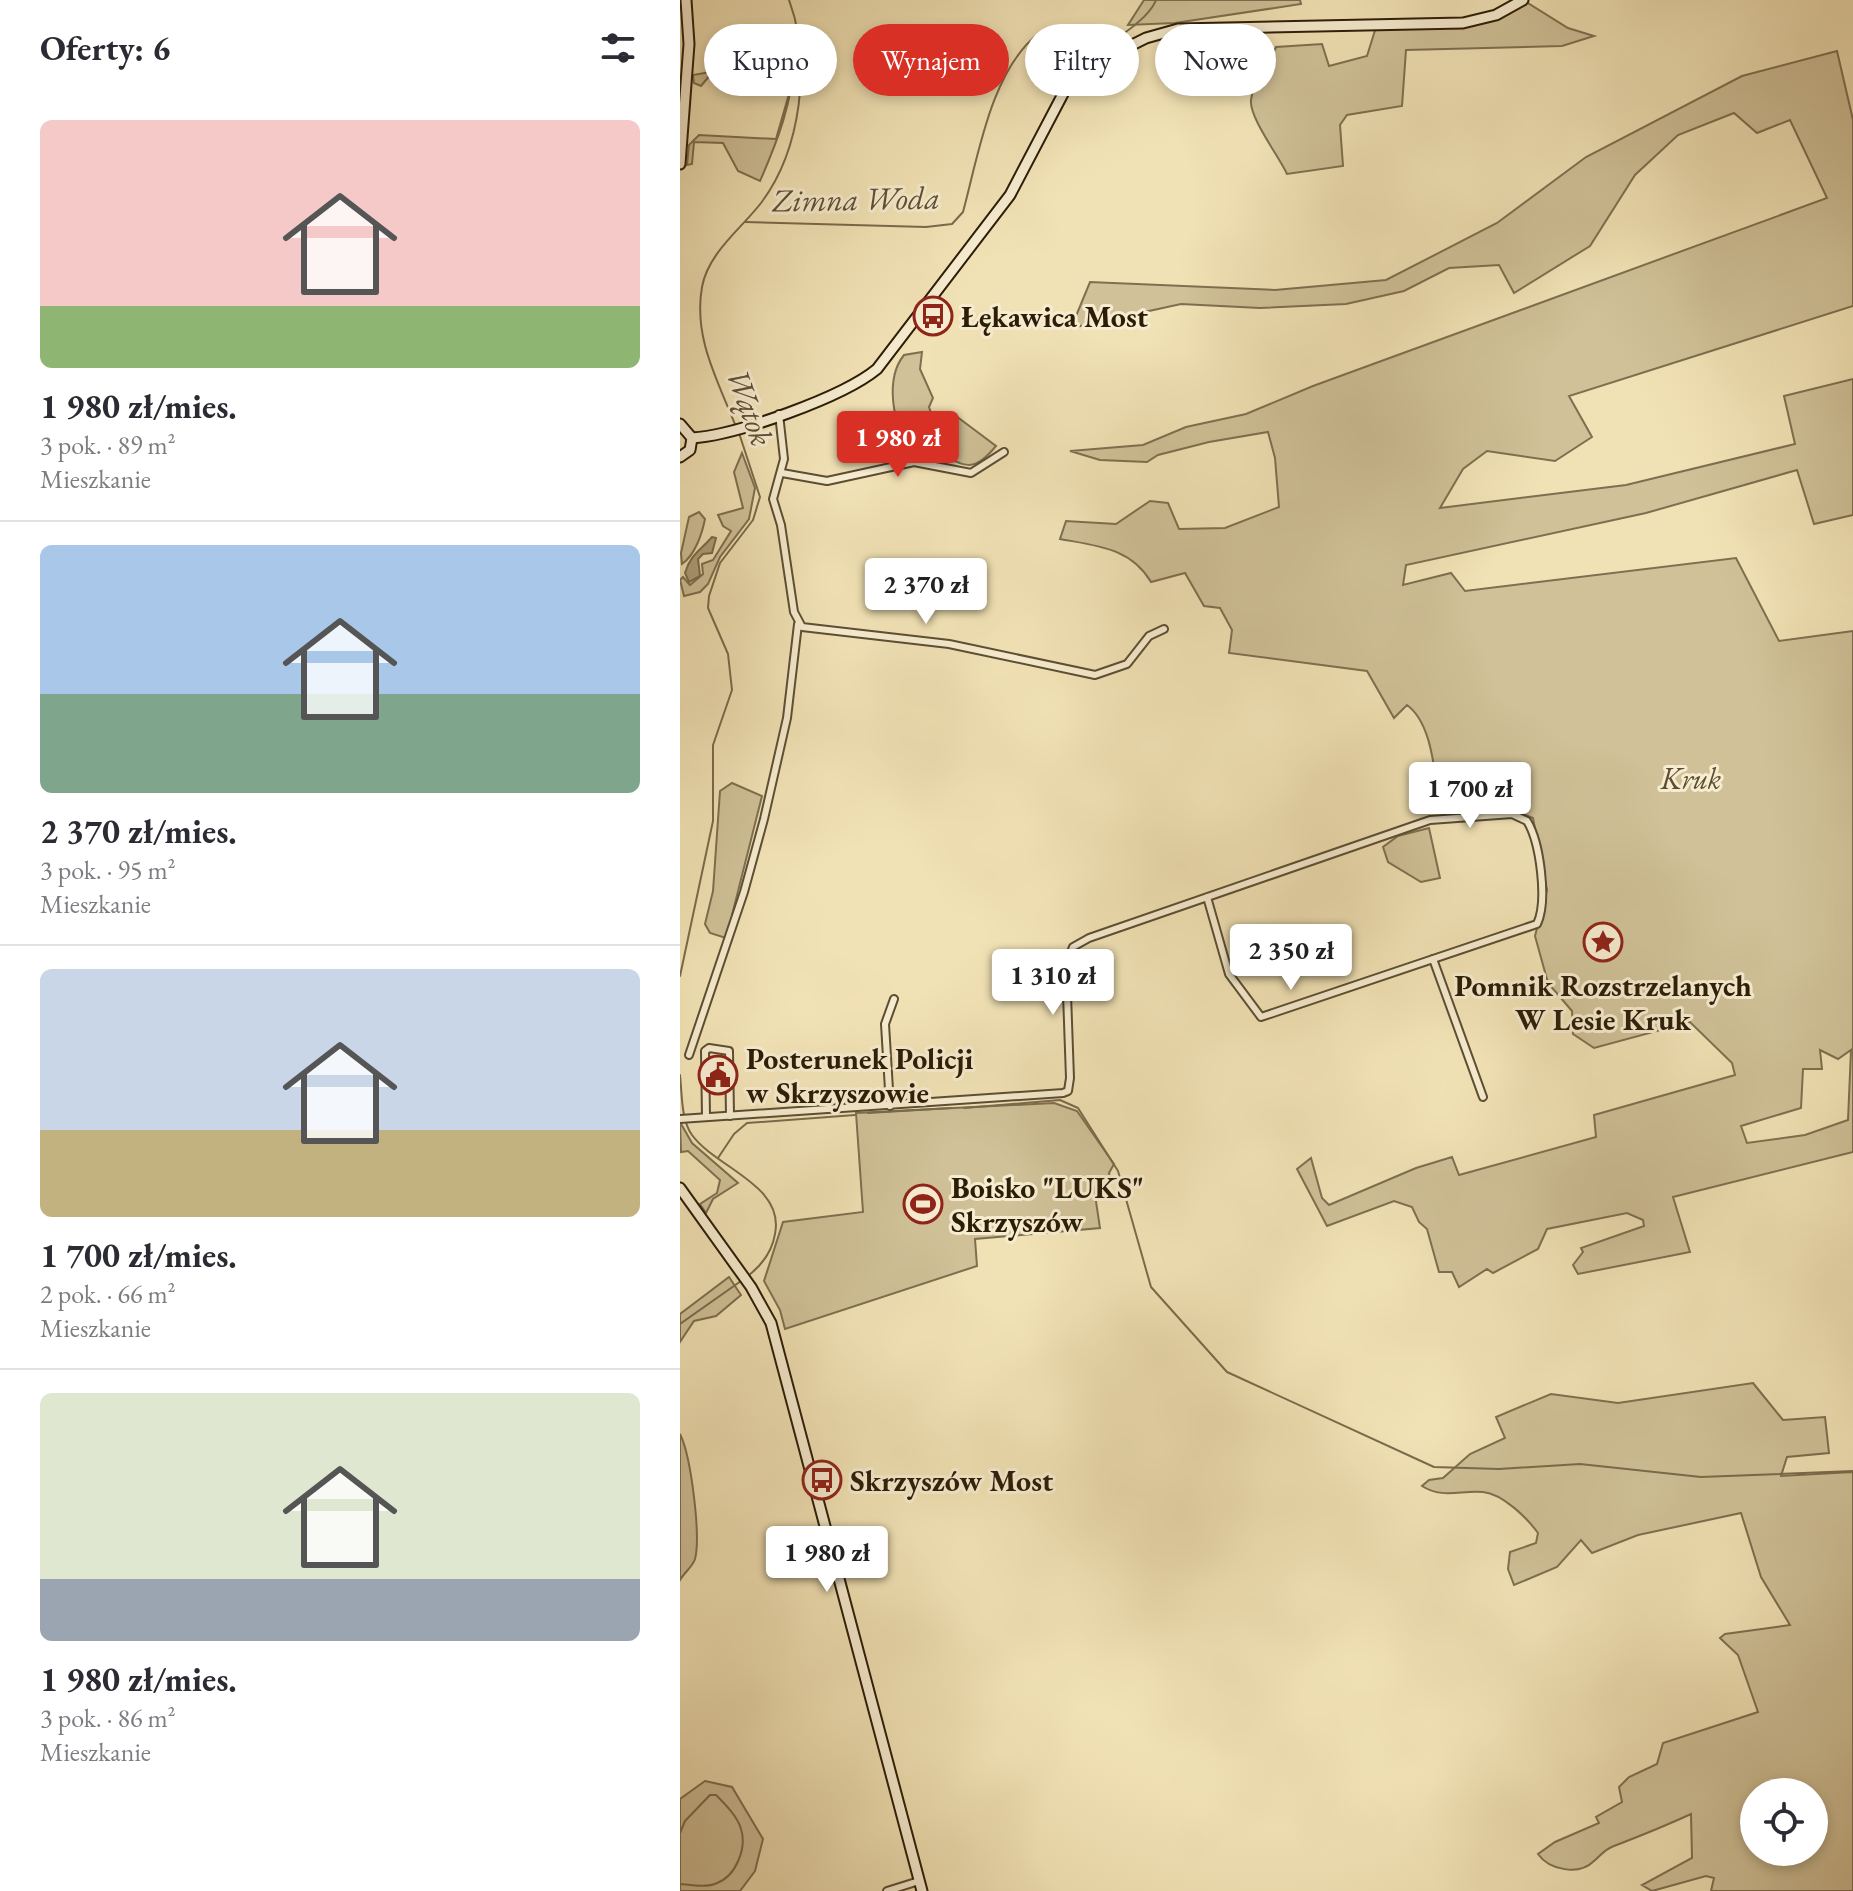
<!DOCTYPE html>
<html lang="pl">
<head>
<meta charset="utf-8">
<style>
	body { margin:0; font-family:"EB Garamond",serif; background:#f2f2f3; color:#2b2b33; height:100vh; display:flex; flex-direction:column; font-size:30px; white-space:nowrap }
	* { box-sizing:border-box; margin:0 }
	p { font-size:26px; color:#7c7c81 }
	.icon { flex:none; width:44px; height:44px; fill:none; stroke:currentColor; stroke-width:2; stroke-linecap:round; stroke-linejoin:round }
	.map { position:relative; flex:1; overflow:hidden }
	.details { display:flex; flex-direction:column; background:#fff; width:680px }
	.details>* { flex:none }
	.guide { position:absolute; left:24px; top:24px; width:760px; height:72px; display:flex; gap:16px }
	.controls { position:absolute; left:1060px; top:1778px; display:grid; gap:16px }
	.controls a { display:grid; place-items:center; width:88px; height:88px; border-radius:50%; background:#fff; box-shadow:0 4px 12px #0003; font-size:40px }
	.price { position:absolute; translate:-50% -68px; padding:0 18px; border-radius:8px; background:#fff; color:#222; font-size:26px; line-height:52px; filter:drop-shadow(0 2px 4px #0008) }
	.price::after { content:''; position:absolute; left:50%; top:48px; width:24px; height:18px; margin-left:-12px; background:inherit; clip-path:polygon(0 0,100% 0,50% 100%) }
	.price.on { background:#d93025; color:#fff }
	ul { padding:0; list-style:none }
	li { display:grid; align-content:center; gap:16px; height:424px; padding:0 40px }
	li+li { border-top:2px solid #e1e1e2 }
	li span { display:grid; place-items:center; height:248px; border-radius:12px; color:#555 }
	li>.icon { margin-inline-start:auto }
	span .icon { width:144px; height:144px; fill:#fffc; stroke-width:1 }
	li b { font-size:34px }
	h2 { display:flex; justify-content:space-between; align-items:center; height:96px; padding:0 40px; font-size:34px }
	.pill { padding:0 28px; border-radius:36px; background:#fff; box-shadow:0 4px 12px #0003; font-size:28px; line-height:72px }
	.pill.on { background:#d93025; color:#fff }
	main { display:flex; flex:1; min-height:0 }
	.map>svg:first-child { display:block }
	.green { fill:#d0c198; stroke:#7e6f50; stroke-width:2; fill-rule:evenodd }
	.water { fill:#ae9f7a; stroke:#7a6b4c; stroke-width:2 }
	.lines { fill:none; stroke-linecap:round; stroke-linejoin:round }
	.stream { stroke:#7a6b4c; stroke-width:2 }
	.street-casing { stroke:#5d4e33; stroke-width:10 }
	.secondary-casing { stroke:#2c1d08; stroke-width:13 }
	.street { stroke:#f6eccf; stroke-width:6 }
	.secondary { stroke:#f6eccf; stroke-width:9 }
	.labels { text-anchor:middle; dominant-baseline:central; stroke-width:6; stroke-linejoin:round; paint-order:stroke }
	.poi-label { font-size:30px; font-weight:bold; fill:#2c1d08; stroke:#f6eccf; text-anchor:start }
	.park-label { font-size:30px; font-style:italic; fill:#5d4e33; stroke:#f6eccf }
	.water-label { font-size:32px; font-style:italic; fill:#605136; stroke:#f6eccf }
</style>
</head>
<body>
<main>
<section class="details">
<h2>Oferty: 6<svg class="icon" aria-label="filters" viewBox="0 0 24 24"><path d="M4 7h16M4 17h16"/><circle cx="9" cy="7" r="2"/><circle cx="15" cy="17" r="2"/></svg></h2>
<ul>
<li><span style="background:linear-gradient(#f6c9c9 75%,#8fb573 0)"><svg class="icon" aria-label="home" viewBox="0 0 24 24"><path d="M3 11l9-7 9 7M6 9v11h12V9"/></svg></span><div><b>1 980 zł/mies.</b><p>3 pok. · 89 m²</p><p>Mieszkanie</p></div></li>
<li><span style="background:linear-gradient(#a9c7e8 60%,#7fa58c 0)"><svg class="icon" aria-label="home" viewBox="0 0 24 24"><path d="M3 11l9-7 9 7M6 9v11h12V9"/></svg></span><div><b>2 370 zł/mies.</b><p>3 pok. · 95 m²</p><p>Mieszkanie</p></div></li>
<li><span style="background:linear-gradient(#c9d6e8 65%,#c2b280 0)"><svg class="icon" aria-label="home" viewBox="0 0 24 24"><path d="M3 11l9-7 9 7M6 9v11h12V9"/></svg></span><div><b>1 700 zł/mies.</b><p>2 pok. · 66 m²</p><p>Mieszkanie</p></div></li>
<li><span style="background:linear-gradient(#dfe7d0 75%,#9aa5b1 0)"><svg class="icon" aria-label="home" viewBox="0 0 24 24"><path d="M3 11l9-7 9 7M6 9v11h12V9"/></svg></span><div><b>1 980 zł/mies.</b><p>3 pok. · 86 m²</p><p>Mieszkanie</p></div></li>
</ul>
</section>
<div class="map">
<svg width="1173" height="1891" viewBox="0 0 1173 1891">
	<rect width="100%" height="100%" fill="#f1e2b5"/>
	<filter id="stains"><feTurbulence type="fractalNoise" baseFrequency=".0025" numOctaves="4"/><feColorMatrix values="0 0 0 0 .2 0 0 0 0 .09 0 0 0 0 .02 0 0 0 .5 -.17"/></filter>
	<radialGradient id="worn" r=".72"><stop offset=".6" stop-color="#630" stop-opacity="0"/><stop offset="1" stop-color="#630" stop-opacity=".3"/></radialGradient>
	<!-- green -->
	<g class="green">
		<polygon points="464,0 620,0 621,4 495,23 448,25"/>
		<path d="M843 0 888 28 914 36 882 46 726 50 722 106 667 115 660 125 663 166 607 174C598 155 569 117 571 100 573 83 589 63 596 47L642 44 649 66 687 56 697 24 783 23Z"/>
		<path d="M1157 51 1173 120V306L889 396 912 437 875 461 807 451 783 469 760 508 946 485 1115 444 1104 396 1173 379V515L1134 524 1117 470 966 513 726 565 723 585 771 573 785 591 1056 558 1099 641 1173 631V1152L993 1197 1010 1252 898 1274 893 1265 903 1252 901 1248 964 1226 963 1220 947 1213 867 1229 858 1249 813 1273 807 1269 779 1287 772 1272H759L747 1229 739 1222 732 1207 714 1201 647 1226 617 1169 631 1158 642 1198 649 1205 736 1168 772 1157 779 1175 916 1137 914 1115 1055 1075 1052 1063 1010 1022 914 1048 893 1034 892 1011 868 983 855 936 867 890 853 818 838 812 761 809C754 777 754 725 727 705L714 718 687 671 549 653 552 630 540 608 524 606 505 573 471 582C451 548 418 546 380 539L386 521 436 524 470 501 488 503 499 529 545 528 599 507 595 458 588 432 529 442 478 455 467 462 420 460 390 451 463 445 506 427 566 414 633 386 1147 198 1110 120 1077 133 1054 113 998 135 955 175 910 246 834 293 819 265 769 268 724 291 666 304 580 308 501 304 391 328 410 282 595 290 706 280 817 223 906 157 1062 76ZM1140 1050 1158 1059 1171 1050 1168 1120 1125 1135 1067 1143 1061 1126 1121 1108 1123 1069H1142Z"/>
		<path d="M115 57C112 103 98 140 80 181L58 171 43 143 14 142 12 164 7 165 9 145 19 135 96 139 111 87 113 59 31 74 21 86 14 83 13 75Z"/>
		<path d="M242 352 240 369 253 398 249 407 253 419 276 416 316 446C288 480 283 459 249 453 240 451 234 457 225 452 216 422 203 381 224 355Z"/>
		<polygon points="62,453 75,488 69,519 40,557 28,584 20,592 4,596 0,580 3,577 10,585 23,574 22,564 33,560 51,531 43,526 38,515 63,508 54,472"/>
		<path d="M19 512 25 519C22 534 15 555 2 564L1 553 9 517Z"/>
		<polygon points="52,783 82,796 52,915 52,940 30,933 25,924 33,891 40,791"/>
		<polygon points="749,828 760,878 741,882 708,862 703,847 718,836"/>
		<polygon points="374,1103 397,1111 434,1164 429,1173 431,1184 414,1188 420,1228 295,1239 297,1266 105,1329 100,1310 84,1281 103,1222 183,1212 176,1113"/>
		<polygon points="0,1122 12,1143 58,1183 33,1199 26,1213 20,1204 37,1193 40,1180 8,1151 1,1152"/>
		<polygon points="49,1277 61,1295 36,1316 14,1321 0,1342 0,1314"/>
		<path d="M1073 1383 1103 1420 1145 1417 1149 1453 1107 1457 1101 1476 1173 1472V1891H1031L1034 1878 1026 1876 972 1891 962 1885 1012 1858 1011 1814C985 1826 960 1836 934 1846 925 1849 921 1855 914 1861 899 1876 869 1870 858 1854L875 1842 919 1823 916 1817 942 1802 939 1787 949 1777 977 1764 983 1743 1078 1712 1058 1655 1040 1638 1045 1634 1110 1625 1081 1577 1061 1513 958 1535 912 1553 901 1540 877 1567 834 1585 828 1569 830 1552 856 1543 858 1533C847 1518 823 1494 803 1492 781 1490 762 1499 742 1486L749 1480 763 1478 790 1454 825 1438 816 1417 871 1394 938 1403ZM1134 1792V1852H1074V1792Z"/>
		<path d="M0 1434C11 1456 21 1536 15 1559 13 1566 4 1573 0 1580Z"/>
		<polygon points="25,1781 52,1787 83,1839 75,1871 60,1891 0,1891 0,1799"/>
	</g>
	<!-- water -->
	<path class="water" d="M32 537 36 538 32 553 23 554 18 559 20 576 9 582 5 573C10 555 21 550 32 537Z"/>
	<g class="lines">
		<!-- stream -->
		<g class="stream">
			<path d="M65 222 246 227 272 224 283 212C298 157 311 71 358 34 372 38 385 51 399 52 420 54 469 20 476 0"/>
			<path d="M56 427C38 381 13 338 22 287 28 253 61 229 81 203 121 150 132 62 109 0"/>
			<polyline points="0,976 33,821 33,745 52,690 48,654 28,608 29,596 40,563 73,520 80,497 59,433"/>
			<path d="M0 1075C2 1093 1 1120 12 1135 36 1168 105 1185 95 1234 92 1252 83 1264 69 1275"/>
			<polyline points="284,1108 380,1100 398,1108 438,1171 471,1287 547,1372 754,1467 819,1469 900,1464 1021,1477 1173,1471"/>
			<polyline points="188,1113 271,1108"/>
			<polyline points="38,1158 54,1134 67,1123 175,1115"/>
			<polyline points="0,1324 61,1281"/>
			<polyline points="0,1566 0,1571"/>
			<path d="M0 1833 5 1821 30 1795H36C45 1804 58 1817 61 1829 67 1848 56 1876 37 1883 27 1888 11 1885 0 1884"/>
		</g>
		<defs>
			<g id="street">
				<polyline points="99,414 104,459 93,499 101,525 114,612 122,627 269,644 415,675 447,664 469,636 484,629"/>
				<polyline points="102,473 147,481 234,462 291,473 324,452"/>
				<polyline points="753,959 803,1097"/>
				<polyline points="9,1055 64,892 84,819 107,718 118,624"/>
				<polyline points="210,1106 205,1024 214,999"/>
				<polyline points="26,1117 25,1051 29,1048 49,1051 50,1116"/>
				<path d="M0 1119 383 1093 388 1091 390 1078 386 966 393 947 409 938 750 820 832 814 847 821C860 842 868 901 857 924L581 1017 549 974 527 897"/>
				<polyline points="207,1891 239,1881"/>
			</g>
			<g id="secondary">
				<polyline points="0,164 9,44 6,0"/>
				<polyline points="0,424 12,438 10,450 0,457"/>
				<path d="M12 438C57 435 163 397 197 369L330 195 384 92 414 64 466 38 498 29 783 23 816 15 843 0"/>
				<polyline points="0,1188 71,1287 91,1323 242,1891"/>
			</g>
		</defs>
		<!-- street casing -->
		<use href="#street" class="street-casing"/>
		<!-- secondary casing -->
		<use href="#secondary" class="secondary-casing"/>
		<!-- street -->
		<use href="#street" class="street"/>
		<!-- secondary -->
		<use href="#secondary" class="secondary"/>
	</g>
	<!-- icons -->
	<defs>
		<symbol id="bus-ring" viewBox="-11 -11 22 22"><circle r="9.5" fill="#f6eccf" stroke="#8f2418" stroke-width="1.5"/><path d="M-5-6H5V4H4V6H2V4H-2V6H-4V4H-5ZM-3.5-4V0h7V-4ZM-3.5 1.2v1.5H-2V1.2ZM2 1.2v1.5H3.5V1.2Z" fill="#8f2418"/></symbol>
		<symbol id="sight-ring" viewBox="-11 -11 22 22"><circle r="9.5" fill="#f6eccf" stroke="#8f2418" stroke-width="1.5"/><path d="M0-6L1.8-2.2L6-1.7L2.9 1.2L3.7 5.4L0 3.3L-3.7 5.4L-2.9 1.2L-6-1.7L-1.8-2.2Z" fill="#8f2418"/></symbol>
		<symbol id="civic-ring" viewBox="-11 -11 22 22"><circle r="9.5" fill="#f6eccf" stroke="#8f2418" stroke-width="1.5"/><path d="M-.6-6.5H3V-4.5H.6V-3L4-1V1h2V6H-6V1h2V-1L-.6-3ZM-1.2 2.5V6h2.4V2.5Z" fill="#8f2418"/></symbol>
		<symbol id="stadium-ring" viewBox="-11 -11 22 22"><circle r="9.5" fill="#f6eccf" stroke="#8f2418" stroke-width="1.5"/><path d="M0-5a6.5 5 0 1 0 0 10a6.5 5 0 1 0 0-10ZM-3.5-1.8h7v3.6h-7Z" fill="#8f2418"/></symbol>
	</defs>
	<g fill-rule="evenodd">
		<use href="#bus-ring" x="231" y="294" width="44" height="44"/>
		<use href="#sight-ring" x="901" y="920" width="44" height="44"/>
		<use href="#civic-ring" x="16" y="1053" width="44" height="44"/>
		<use href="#stadium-ring" x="221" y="1182" width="44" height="44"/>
		<use href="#bus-ring" x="120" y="1458" width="44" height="44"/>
	</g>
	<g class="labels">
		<!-- poi labels -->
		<g class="poi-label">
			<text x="281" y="316">Łękawica Most</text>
			<text x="923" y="985" text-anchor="middle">Pomnik Rozstrzelanych<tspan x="923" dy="34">W Lesie Kruk</tspan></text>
			<text x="66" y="1058">Posterunek Policji<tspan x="66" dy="34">w Skrzyszowie</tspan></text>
			<text x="271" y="1187">Boisko "LUKS"<tspan x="271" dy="34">Skrzyszów</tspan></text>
			<text x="170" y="1480">Skrzyszów Most</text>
		</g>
		<!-- park labels -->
		<g class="park-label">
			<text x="1011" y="778">Kruk</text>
		</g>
		<!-- water labels -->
		<g class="water-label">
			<text transform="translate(176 199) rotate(-1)">Zimna Woda</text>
			<text transform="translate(70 407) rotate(70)">Wątok</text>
		</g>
	</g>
	<rect width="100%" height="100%" filter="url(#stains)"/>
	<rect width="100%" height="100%" fill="url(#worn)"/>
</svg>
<div class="controls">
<a><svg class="icon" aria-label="locate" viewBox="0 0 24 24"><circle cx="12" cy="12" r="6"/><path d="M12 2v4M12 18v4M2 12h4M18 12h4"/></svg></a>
</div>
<b class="price on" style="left:218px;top:479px">1 980 zł</b>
<b class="price" style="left:246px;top:626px">2 370 zł</b>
<b class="price" style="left:790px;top:830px">1 700 zł</b>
<b class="price" style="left:611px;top:992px">2 350 zł</b>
<b class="price" style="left:373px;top:1017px">1 310 zł</b>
<b class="price" style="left:147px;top:1594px">1 980 zł</b>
<div class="guide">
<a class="pill">Kupno</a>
<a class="pill on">Wynajem</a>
<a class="pill">Filtry</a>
<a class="pill">Nowe</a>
</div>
</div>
</main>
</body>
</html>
